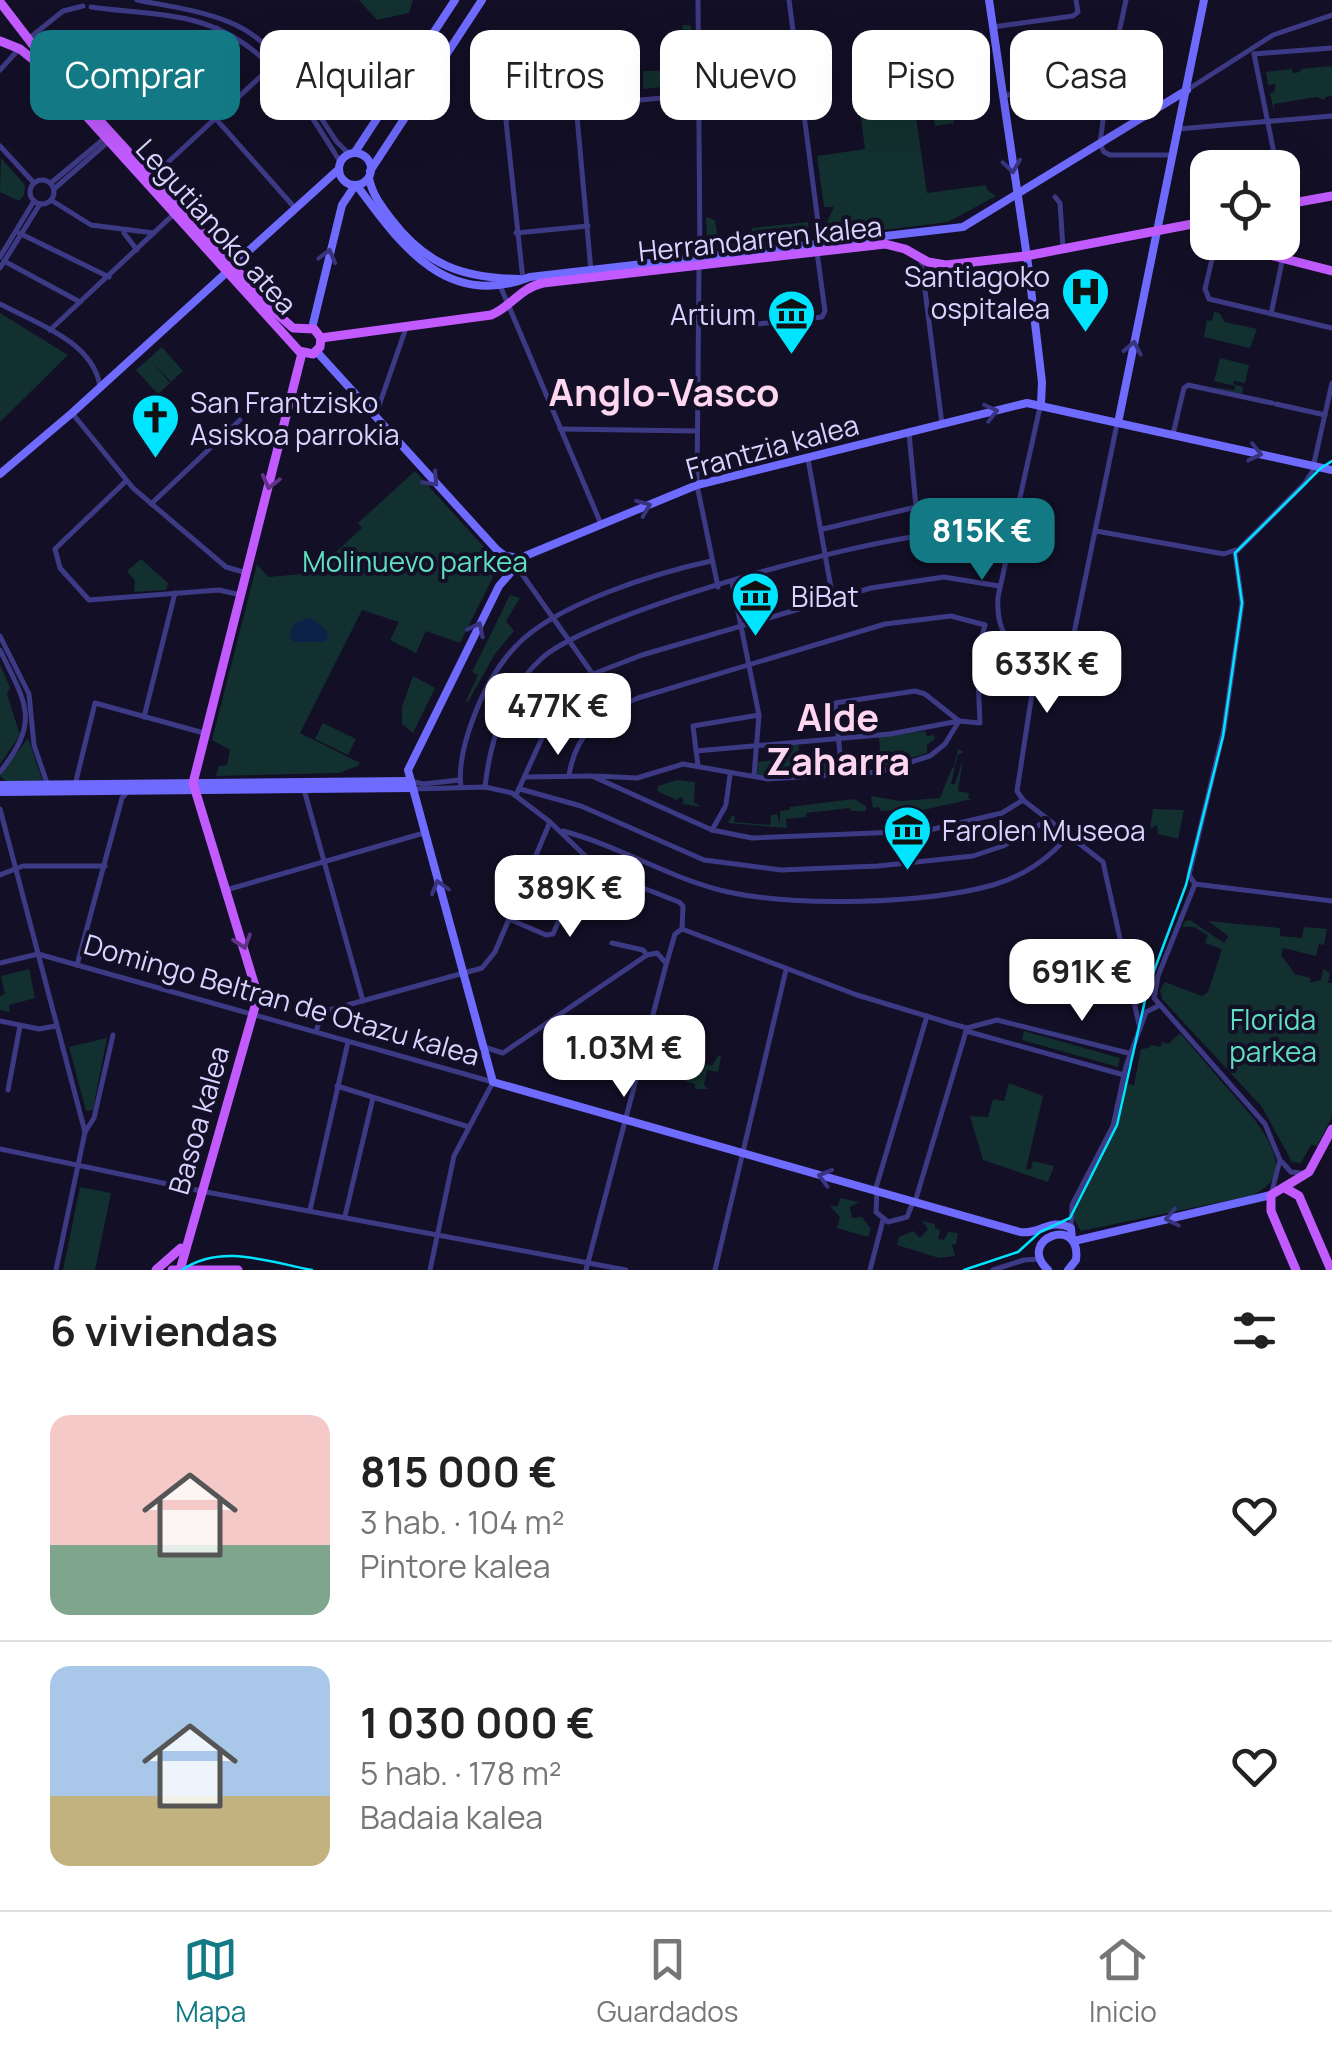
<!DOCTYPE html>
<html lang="es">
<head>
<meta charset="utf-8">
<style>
	body { margin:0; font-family:Manrope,sans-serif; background:#f2f2f2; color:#222; height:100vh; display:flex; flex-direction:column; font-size:38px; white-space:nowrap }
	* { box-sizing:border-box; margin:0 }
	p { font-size:32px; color:#767676 }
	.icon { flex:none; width:55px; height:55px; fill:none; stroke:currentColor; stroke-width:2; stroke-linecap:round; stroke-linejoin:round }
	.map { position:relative; height:1270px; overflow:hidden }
	.drawer { display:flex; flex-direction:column; background:#fff; flex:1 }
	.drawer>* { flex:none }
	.top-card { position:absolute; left:30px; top:30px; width:1272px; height:90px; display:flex; gap:20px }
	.tools { position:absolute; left:1190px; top:150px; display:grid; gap:20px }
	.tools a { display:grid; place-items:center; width:110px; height:110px; border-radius:20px; background:#fff; box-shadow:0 10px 40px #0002; font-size:50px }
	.price { position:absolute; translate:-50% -85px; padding:0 22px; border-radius:20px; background:#fff; color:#222; font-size:32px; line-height:65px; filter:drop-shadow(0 2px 5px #0008) }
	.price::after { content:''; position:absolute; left:50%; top:60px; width:30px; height:22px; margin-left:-15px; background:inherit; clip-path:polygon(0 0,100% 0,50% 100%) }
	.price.selected { background:#137a85; color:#fff }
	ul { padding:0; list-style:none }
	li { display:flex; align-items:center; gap:30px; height:250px; padding:0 50px }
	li+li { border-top:2px solid #e0e0e0 }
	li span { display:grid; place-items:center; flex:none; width:280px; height:200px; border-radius:20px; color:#555 }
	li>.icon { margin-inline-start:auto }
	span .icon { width:120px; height:120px; fill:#fffc; stroke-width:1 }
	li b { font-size:42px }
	h2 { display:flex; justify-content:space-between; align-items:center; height:120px; padding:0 50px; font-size:42px }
	.tag { padding:0 35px; border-radius:20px; background:#fff; box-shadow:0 10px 40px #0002; font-size:35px; line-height:90px }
	.tag.selected { background:#137a85; color:#fff }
	.dock { display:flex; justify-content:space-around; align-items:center; height:140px; border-top:2px solid #e0e0e0; background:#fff; font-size:28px; color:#767676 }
	.dock a { display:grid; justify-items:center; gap:5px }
	.dock .selected { color:#137a85 }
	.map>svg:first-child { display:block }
	.green { fill:#12302f }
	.water { fill:#0c2248 }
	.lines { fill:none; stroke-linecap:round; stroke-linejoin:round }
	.street { stroke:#3d3a85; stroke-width:5 }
	.secondary { stroke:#6f6bff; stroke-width:8 }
	.primary { stroke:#c25bff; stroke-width:9 }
	.tram { stroke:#00e5ff; stroke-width:2.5 }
	.oneway { stroke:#38347d }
	.oneway2 { stroke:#623188 }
	.labels { text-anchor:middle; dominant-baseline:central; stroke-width:8; stroke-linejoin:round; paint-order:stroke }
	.street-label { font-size:28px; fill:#d9d4ff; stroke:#130f26 }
	.poi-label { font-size:28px; fill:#d9d4ff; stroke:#130f26; text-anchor:start }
	.park-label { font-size:28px; fill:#5fe0c0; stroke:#130f26 }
	.district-label { font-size:38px; font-weight:bold; fill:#ffd6f0; stroke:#130f26 }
</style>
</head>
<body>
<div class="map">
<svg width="1332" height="1270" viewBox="0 0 1332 1270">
	<rect width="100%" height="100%" fill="#130f26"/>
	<!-- green -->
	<g class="green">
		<polygon points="359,0 413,0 409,13 377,20"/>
		<polygon points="683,25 691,25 693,84 643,89 643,71 688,70 688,30 682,29"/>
		<polygon points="418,30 402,58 376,50 380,38"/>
		<polygon points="347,65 389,78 368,111 343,77 318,94 308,80"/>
		<polygon points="1332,66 1332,96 1325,97 1325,100 1316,97 1274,104 1274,112 1270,93 1274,92 1276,84 1268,85 1266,72 1292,69 1293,73 1300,72 1301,69"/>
		<polygon points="950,90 954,123 935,126 931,94 913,97 927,193 986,185 987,190 996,196 948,222 837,236 831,233 827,222 834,207 824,207 817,156 865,149 859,102"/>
		<polygon points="1,158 25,185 24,195 19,201 0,192"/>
		<path d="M706 217 715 220 719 246 753 242 752 228 808 222C809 231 807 237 798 240L716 249 707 241Z"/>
		<polygon points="1214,312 1219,313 1225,322 1257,329 1250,348 1204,337 1207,320 1212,321"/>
		<polygon points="0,313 68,355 0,422"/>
		<polygon points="162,347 183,371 171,382 151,361 170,383 158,394 136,370"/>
		<polygon points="1220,358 1249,365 1245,383 1234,381 1233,384 1243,387 1242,394 1211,387 1235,390 1235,386 1214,381"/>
		<polygon points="415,471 492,556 494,575 460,643 426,631 416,653 390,640 399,622 362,610 300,733 360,763 358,766 339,773 216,776 219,766 227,765 230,750 212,740 257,564 268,577 313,573 362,528 358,523"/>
		<polygon points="141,559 168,583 166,590 134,592 135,581 127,571"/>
		<polygon points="510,595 520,598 506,621 514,631 495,654 468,702 466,701 478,675 472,672"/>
		<polygon points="0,664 10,688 7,694 20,735 0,764"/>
		<polygon points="413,676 435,688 413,733 402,724 402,707"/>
		<polygon points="323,723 356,739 348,755 315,739"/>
		<polygon points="926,731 926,736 934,735 935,739 927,745 927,753 881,767 879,737"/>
		<polygon points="28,738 43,782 9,784 0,776"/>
		<polygon points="798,743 800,757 839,757 840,772 757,776 758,762 774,760 773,745"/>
		<polygon points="958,749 964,752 958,755 951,784 955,784 963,759 958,791 969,793 968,798 972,799 914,812 913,809 880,811 879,807 873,808 871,796 900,801 940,798 952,768 954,768"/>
		<polygon points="677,780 695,782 694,802 701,807 682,804 684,799 680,797 677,800 657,791 658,786"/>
		<polygon points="854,799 866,806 866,811 851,811 850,808 806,813 806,817 786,819 787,828 728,823 732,815 735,817 734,822 770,825 771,815 777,814 780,825 780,811 789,810 790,807"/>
		<polygon points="1153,809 1184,810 1178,839 1158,834 1157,825 1150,829"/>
		<path d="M1190 920 1224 943 1228 936 1208 921 1280 928V936L1302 938 1304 927 1327 929 1324 945 1319 944 1316 956 1283 948 1281 955 1295 974 1311 978 1310 983 1321 980 1323 969 1330 973 1328 983H1332V1117L1317 1146 1311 1145 1301 1163 1292 1162 1262 1107 1162 999 1160 990 1165 982 1202 996 1208 992 1222 949 1205 943 1208 935C1192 927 1198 926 1182 927L1185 921Z"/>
		<polygon points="29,969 35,998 9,1005 10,1012 0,1010 0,996 5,994 1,976"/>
		<polygon points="1024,1031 1120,1058 1118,1067 1022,1040"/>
		<path d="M1180 1033C1194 1049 1208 1066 1222 1082 1246 1110 1312 1172 1250 1196L1081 1231 1071 1214 1117 1123 1125 1084 1134 1085 1141 1049 1149 1048 1151 1045 1160 1047 1163 1042 1168 1044Z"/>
		<polygon points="107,1038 93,1110 86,1111 69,1047"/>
		<polygon points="695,1044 699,1045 696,1062 712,1066 718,1056 721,1056 718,1072 707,1070 704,1085 709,1089 695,1089 695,1084 685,1081"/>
		<polygon points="1009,1083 1043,1096 1026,1169 1031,1169 1033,1161 1054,1166 1048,1182 983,1160 970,1116 988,1117 993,1099 1004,1101"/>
		<polygon points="80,1187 111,1193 95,1270 63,1270"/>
		<polygon points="840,1198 859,1202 850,1207 852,1218 862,1217 871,1229 868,1237 837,1228 840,1217 830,1206 838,1206"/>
		<polygon points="922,1221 935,1224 935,1228 940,1230 938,1239 944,1240 948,1232 958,1233 956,1244 952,1245 955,1256 939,1258 897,1245 899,1237 913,1231 920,1238 928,1229"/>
	</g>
	<!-- water -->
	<polygon class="water" points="310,617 326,630 328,639 323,642 293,642 290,634 294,624"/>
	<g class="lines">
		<!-- street -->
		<g class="street">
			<path d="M137 0C167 6 200 10 229 22 280 42 307 99 337 142L348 153"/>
			<polyline points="698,0 700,256"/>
			<polyline points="789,0 821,245"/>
			<polyline points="1126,0 1107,88 1100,144 1104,152 1110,155 1173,155"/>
			<path d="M91 7C124 12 159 12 191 20 265 38 301 99 339 160"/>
			<polyline points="993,27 1073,16 1078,12 1076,0"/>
			<polyline points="217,28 204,67 234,100"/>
			<polyline points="27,40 63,11 83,6"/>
			<polyline points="1254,54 1277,168"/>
			<polyline points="1254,54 1332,48"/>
			<polyline points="0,70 20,48"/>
			<polyline points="1187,90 1273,35 1332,15"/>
			<polyline points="1002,96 1082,83 1107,88"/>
			<polyline points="576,105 591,271"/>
			<polyline points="216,119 295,208"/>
			<polyline points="1178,129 1332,116"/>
			<polyline points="0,146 34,183"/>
			<polyline points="152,177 273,65"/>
			<circle cx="42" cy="192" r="12"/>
			<polyline points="51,183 106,137"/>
			<polyline points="54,189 109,141"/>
			<polyline points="1055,197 1060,203 1063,248"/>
			<polyline points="51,200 91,225 154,233"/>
			<polyline points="19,233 109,277"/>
			<polyline points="124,233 137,250"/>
			<polyline points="516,233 588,226"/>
			<polyline points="1216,242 1205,289 1209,299 1332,328"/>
			<polyline points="0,257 34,201"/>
			<polyline points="921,259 942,424"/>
			<polyline points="4,261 80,302"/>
			<polyline points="699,267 697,485 718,587"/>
			<polyline points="0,268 40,204"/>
			<polyline points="523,280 506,121 513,111 697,95"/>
			<polyline points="499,283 601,524"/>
			<path d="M0 304C36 323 94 342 100 387"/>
			<polyline points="1271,314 1284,252 1282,200"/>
			<polyline points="749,325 822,317 825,311 817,252"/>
			<polyline points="50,330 175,213"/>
			<polyline points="1276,404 1325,415"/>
			<path d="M1040 407 998 597C997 614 1000 634 1014 644L1071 648 1117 424"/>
			<polyline points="72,413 133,488 226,567 247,573"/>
			<polyline points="375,417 406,328"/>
			<polyline points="560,429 697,431"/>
			<polyline points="909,433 916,507"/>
			<polyline points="1173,434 1184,388 1188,385 1272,403"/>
			<polyline points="808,459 833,599"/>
			<polyline points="126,481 55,549 60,568 89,600 219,590 241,595"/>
			<polyline points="151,504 240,420"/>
			<polyline points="823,529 916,507 956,503 1016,515"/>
			<polyline points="1096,531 1224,554 1235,550"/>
			<polyline points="517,567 616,707"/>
			<polyline points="732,582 759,715 754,776"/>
			<polyline points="0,636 29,694 34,745 47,783"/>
			<polyline points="1039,648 1017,791 1023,800 1103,862 1140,1029"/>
			<path d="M0 650C26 704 41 720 0 772"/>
			<polyline points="144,717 175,593"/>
			<polyline points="696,751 890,734 959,721 980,723 977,656 985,625"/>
			<polyline points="698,766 693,726 759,715"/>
			<path d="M569 775C576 733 600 714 638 698L885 624 951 616 985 625"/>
			<polyline points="842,775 835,703 915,691 925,694 959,721"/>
			<polyline points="596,776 637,778 683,764 768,779 879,772 930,756 945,744 959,721"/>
			<polyline points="525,777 592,776 712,830 752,838 925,831 1002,813 1023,800"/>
			<polyline points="410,781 423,784 460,780"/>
			<polyline points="75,785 95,703 204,733"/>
			<path d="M461 787C458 764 465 740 473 719 482 694 497 666 516 646 555 604 656 573 711 561"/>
			<path d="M485 787C490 741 506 690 542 658 594 612 868 537 941 534 965 533 987 538 1009 545"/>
			<polyline points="306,788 305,793 363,1001"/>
			<polyline points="414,789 485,787 512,793 550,822 602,872 679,902 683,906 682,929 675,934 666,965 586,1270"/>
			<polyline points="520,789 581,806 704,860 781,870 878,866 973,856 1003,846 1048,820"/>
			<polyline points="516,795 553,714 571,690 593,674 642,655 871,588 944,577 999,586"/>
			<polyline points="726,804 730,775"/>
			<polyline points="0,809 85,1132 56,1270"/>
			<polyline points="712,830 725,807"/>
			<path d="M563 831C620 846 670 879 728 892 797 907 924 904 993 885 1021 877 1050 859 1068 835"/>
			<polyline points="0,875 23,866 105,866"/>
			<polyline points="1195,884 1189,875 1224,729 1242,603 1235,553 1305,483 1312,472 1332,383"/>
			<polyline points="1195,884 1158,976 1154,998 1265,1124 1280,1160 1272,1191"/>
			<polyline points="1195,884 1332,901"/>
			<polyline points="226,890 424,833"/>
			<polyline points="509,919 546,935 553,934 587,857"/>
			<polyline points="682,929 857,995 956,1025 967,1028 997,1020 1132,1054"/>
			<polyline points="612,943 643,950 647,955"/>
			<polyline points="0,963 38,954 493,1082 454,1156 430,1270"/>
			<polyline points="77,965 122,798 128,791"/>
			<polyline points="0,1021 39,1029 56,1026"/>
			<polyline points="966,1031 1124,1075"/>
			<polyline points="316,1032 322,1012 482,968 495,952 550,822"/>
			<polyline points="484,1047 503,1053 647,955 657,953 665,962"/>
			<polyline points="337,1086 469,1127"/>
			<polyline points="8,1090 20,1026"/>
			<polyline points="85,1132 94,1118 113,1035"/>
			<polyline points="0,1149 201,1191 626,1270"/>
			<polyline points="1282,1162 1291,1172 1301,1173"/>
			<polyline points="875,1191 927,1016"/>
			<polyline points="877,1191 876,1212 888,1222 907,1217 913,1202"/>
			<polyline points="915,1202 967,1028"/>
			<polyline points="310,1210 348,1042"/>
			<polyline points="345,1216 373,1098"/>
			<polyline points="1071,1228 1072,1205 1113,1126 1126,1066 1146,1012 1158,1006"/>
			<polyline points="715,1270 786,970"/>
			<polyline points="870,1270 883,1220"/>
			<polyline points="993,1270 1024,1260 1039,1259"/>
		</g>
		<!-- secondary -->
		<g class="secondary">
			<polyline points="989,0 1028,264 1042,382 1041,404"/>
			<polyline points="355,152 455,0"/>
			<circle cx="355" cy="169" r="16"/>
			<polyline points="370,171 482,0"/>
			<path d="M369 178C372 194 381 206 391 219 426 265 462 278 519 279"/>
			<path d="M358 187C401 245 447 310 530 277L963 227 1187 90"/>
			<polyline points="233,265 339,169"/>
			<polyline points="312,328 342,205 354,187"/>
			<polyline points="317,352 497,550 505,556 522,558"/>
			<polyline points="1118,423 1204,0"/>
			<polyline points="0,474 72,413 227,272"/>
			<polyline points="0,785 410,781"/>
			<polyline points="0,792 412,788"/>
			<path d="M1072 1240 1071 1228C1050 1217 1040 1235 1020 1232L493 1082 408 770 499 586 525 556 697 485 1027 403 1332 470"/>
			<polyline points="1074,1241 1271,1195"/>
			<path d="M1048 1270C1015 1239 1082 1214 1076 1260L1068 1270"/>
		</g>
		<!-- primary -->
		<g class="primary">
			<polyline points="0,2 46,62 275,312 293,328 314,329 321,338"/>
			<polyline points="0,41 20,49 41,66 299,351 313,354 320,347 321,338"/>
			<polyline points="1282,205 1332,196"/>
			<polyline points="1219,242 1332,271"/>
			<path d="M321 338 491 315C511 307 520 288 543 283L885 244 905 249 928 262 946 265 1026 256 1208 221"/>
			<polyline points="1285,1188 1299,1196 1331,1270"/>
			<polyline points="156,1270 181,1248"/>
			<polyline points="172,1270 238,1270"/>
			<polyline points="180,1270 258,996 193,783 302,353"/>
			<polyline points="1296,1270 1271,1211 1271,1195 1309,1172 1332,1129"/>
		</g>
		<!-- tram -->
		<g class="tram">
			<path d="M182 1270C221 1243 269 1262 312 1270"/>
			<polyline points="964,1270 1018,1252 1040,1232 1070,1218 1117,1125 1148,987 1186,885 1223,736 1242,603 1235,553 1321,468 1332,461"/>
		</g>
	</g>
	<!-- one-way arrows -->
	<defs><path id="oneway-chevron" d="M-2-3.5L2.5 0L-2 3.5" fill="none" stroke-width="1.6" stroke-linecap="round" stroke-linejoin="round" transform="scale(2.5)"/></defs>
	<g class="oneway">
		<use href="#oneway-chevron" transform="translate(1012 166) rotate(82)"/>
		<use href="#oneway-chevron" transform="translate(328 256) rotate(-75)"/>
		<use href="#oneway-chevron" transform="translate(1133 348) rotate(-79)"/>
		<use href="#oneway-chevron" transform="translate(991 412) rotate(-14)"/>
		<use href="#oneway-chevron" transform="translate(1255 453) rotate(13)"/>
		<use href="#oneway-chevron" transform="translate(432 480) rotate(47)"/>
		<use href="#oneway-chevron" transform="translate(644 507) rotate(-22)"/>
		<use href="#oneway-chevron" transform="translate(477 629) rotate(-64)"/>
		<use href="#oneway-chevron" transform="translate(439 887) rotate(-106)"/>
		<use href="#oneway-chevron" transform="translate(825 1177) rotate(-165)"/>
		<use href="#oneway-chevron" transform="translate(1172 1218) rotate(168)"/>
	</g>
	<g class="oneway2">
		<use href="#oneway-chevron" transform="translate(270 482) rotate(104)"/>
		<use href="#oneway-chevron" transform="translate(243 942) rotate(73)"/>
	</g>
	<!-- icons -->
	<defs>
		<symbol id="hospital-pin" viewBox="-11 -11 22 30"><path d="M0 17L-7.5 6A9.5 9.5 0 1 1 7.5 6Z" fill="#00e5ff" stroke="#130f26"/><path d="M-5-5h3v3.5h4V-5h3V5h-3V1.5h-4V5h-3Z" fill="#111"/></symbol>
		<symbol id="museum-pin" viewBox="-11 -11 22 30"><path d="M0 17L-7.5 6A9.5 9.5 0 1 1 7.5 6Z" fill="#00e5ff" stroke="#130f26"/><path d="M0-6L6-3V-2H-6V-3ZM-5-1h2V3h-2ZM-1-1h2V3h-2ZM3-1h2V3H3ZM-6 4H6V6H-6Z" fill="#111"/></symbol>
		<symbol id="church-pin" viewBox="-11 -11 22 30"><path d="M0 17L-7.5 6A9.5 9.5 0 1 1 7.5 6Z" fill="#00e5ff" stroke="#130f26"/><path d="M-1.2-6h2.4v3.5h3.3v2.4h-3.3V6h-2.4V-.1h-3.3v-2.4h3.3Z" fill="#111"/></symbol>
	</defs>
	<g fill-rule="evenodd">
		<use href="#hospital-pin" x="1058" y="264" width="55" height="75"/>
		<use href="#museum-pin" x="764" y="286" width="55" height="75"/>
		<use href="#church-pin" x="128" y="390" width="55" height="75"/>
		<use href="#museum-pin" x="728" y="568" width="55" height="75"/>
		<use href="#museum-pin" x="880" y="802" width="55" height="75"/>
	</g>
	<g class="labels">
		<!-- street labels -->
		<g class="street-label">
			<text transform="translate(217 226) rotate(48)">Legutianoko atea</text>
			<text transform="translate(760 238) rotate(-6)">Herrandarren kalea</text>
			<text transform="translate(772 446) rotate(-15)">Frantzia kalea</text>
			<text transform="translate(282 999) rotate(16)">Domingo Beltran de Otazu kalea</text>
			<text transform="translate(198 1120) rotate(-74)">Basoa kalea</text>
		</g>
		<!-- poi labels -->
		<g class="poi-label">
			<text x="1050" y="276" text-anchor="end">Santiagoko<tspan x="1050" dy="32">ospitalea</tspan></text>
			<text x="756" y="314" text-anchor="end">Artium</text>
			<text x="190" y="402">San Frantzisko<tspan x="190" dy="32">Asiskoa parrokia</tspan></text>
			<text x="791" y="596">BiBat</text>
			<text x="942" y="830">Farolen Museoa</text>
		</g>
		<!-- park labels -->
		<g class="park-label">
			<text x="415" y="561">Molinuevo parkea</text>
			<text x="1273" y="1019">Florida<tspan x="1273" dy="32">parkea</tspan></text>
		</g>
		<!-- district labels -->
		<g class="district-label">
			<text x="664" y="391">Anglo-Vasco</text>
			<text x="838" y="716">Alde<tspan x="838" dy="44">Zaharra</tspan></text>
		</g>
	</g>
</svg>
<div class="tools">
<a><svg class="icon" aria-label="locate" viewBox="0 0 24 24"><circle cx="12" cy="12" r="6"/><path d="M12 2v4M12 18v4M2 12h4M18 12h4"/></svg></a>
</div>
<b class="price selected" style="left:982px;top:583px">815K €</b>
<b class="price" style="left:1047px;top:716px">633K €</b>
<b class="price" style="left:558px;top:758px">477K €</b>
<b class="price" style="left:570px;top:940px">389K €</b>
<b class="price" style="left:1082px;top:1024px">691K €</b>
<b class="price" style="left:624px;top:1100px">1.03M €</b>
<div class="top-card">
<a class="tag selected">Comprar</a>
<a class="tag">Alquilar</a>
<a class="tag">Filtros</a>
<a class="tag">Nuevo</a>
<a class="tag">Piso</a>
<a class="tag">Casa</a>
</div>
</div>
<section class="drawer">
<h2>6 viviendas<svg class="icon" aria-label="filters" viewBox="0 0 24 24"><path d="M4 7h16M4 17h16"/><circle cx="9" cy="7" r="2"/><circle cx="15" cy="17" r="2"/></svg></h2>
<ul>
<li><span style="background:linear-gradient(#f6c9c9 65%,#7fa58c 0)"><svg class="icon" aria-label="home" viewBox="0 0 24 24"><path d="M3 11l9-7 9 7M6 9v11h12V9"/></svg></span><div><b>815 000 €</b><p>3 hab. · 104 m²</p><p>Pintore kalea</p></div><svg class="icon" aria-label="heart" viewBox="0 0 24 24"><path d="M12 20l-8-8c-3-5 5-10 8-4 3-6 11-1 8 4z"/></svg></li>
<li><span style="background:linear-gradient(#a9c7e8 65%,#c2b280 0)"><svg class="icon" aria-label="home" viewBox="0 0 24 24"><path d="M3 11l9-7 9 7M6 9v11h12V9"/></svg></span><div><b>1 030 000 €</b><p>5 hab. · 178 m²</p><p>Badaia kalea</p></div><svg class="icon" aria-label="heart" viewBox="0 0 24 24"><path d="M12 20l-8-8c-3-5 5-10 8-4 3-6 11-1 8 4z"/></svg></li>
</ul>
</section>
<nav class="dock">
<a class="selected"><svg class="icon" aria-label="map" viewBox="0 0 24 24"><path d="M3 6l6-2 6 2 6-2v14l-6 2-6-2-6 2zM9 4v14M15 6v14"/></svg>Mapa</a>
<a><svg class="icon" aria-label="saved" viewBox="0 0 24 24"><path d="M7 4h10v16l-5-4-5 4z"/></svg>Guardados</a>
<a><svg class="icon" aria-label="home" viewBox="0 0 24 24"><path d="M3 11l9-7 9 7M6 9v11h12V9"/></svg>Inicio</a>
</nav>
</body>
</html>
